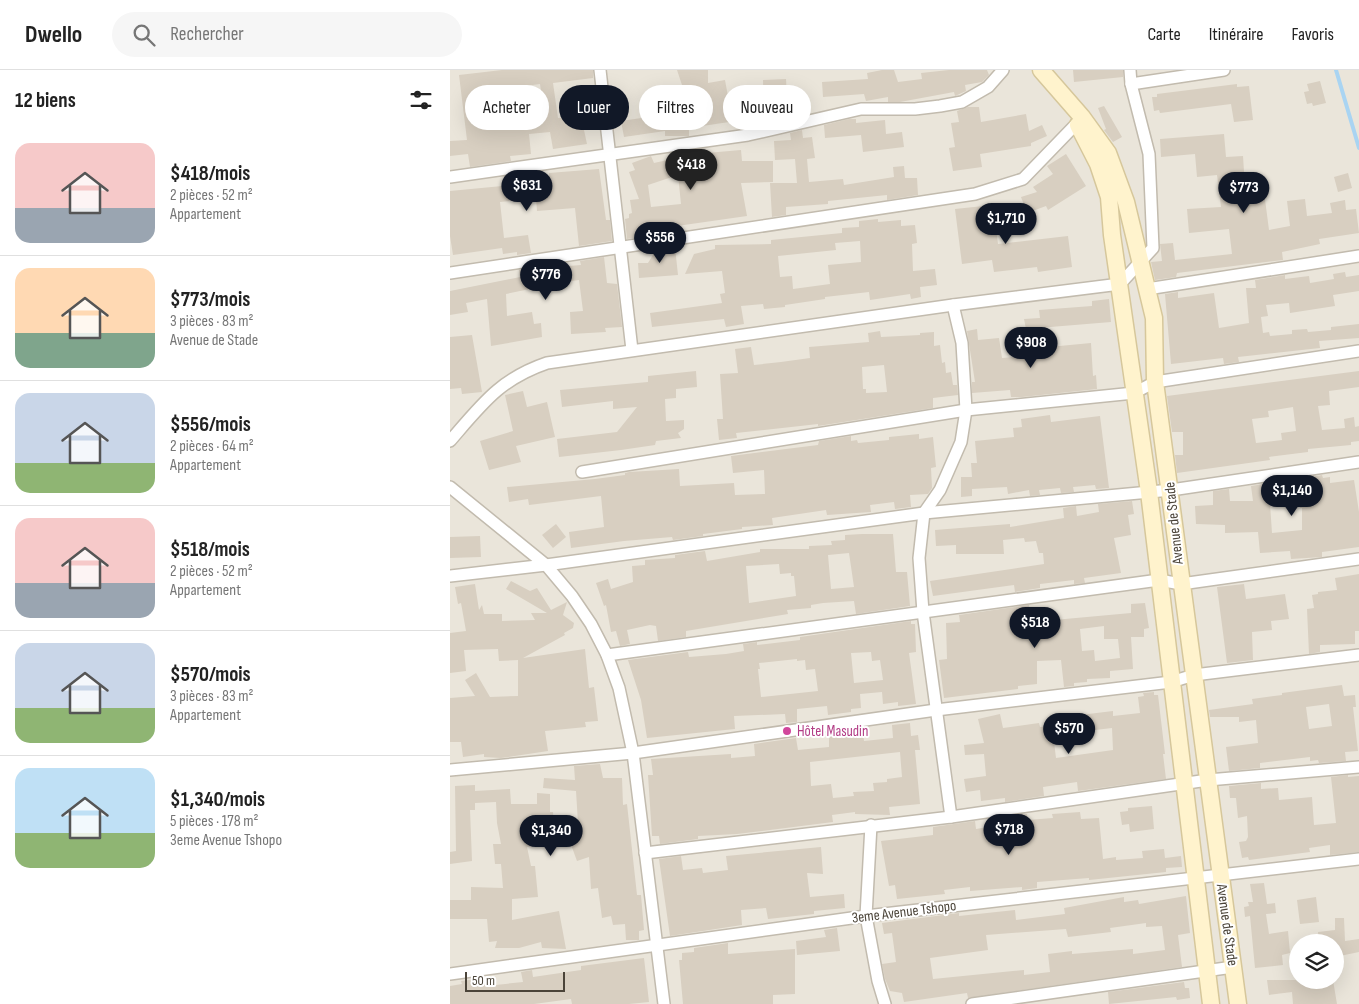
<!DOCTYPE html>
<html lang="fr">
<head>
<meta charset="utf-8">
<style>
	body { margin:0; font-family:"Sofia Sans Condensed",sans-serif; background:#f6f6f6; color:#222; height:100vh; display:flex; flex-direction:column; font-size:19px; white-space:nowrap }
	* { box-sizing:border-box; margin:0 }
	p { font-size:16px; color:#767676 }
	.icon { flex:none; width:28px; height:28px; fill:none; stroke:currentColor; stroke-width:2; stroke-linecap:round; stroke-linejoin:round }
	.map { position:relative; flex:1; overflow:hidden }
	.drawer { display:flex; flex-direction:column; background:#fff; width:450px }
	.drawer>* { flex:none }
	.guide { position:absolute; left:15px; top:15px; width:475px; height:45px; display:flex; gap:10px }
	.fabs { position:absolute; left:839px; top:864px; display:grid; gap:10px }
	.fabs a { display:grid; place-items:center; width:55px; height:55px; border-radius:50%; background:#fff; box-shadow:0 5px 20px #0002; font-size:25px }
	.scale { position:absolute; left:15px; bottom:12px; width:100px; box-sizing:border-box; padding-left:5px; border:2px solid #4b4439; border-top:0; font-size:14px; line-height:18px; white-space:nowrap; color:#4b4439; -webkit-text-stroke:4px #fff; paint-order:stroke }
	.price { position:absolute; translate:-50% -42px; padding:0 11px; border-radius:18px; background:#111827; color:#fff; font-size:16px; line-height:32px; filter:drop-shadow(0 1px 2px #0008) }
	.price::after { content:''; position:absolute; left:50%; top:30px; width:15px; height:11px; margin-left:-8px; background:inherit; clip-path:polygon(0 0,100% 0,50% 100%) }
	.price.on { background:#222; color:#fff }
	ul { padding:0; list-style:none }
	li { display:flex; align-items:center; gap:15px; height:125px; padding:0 15px }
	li+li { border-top:1px solid #e0e0e0 }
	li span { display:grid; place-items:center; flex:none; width:140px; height:100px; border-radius:15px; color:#555 }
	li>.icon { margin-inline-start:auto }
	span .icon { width:60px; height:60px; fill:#fffc; stroke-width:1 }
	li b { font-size:21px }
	h2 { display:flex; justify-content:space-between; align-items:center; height:60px; padding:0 15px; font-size:21px }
	.pill { padding:0 18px; border-radius:22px; background:#fff; box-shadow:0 5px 20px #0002; font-size:18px; line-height:45px }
	.pill.on { background:#111827; color:#fff }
	header { display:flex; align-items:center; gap:30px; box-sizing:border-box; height:70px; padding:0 25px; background:#fff; border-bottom:1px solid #e0e0e0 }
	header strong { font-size:24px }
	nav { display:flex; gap:28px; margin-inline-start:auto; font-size:18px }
	.search { width:350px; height:45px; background:#f6f6f6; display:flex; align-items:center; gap:12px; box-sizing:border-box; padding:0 18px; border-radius:28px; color:#767676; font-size:19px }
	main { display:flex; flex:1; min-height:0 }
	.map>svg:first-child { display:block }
	.residential { fill:#eae5da; fill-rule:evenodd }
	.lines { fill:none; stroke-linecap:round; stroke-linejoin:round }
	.stream { stroke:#a9d4f2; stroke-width:4 }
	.building { fill:#d8cfc1; fill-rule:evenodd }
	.street-casing { stroke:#c2bbae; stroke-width:14 }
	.secondary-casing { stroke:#d6c79b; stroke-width:19 }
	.street { stroke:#fff; stroke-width:11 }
	.secondary { stroke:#fff3cd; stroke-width:16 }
	.hotel-dot { fill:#d1479c; stroke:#fff; stroke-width:2 }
	.labels { text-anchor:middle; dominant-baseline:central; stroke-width:4; stroke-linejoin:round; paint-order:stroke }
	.street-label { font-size:15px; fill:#4b4439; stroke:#fff }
	.hotel-label { font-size:15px; fill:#b23c85; stroke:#fff; text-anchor:start }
</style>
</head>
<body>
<header>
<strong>Dwello</strong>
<div class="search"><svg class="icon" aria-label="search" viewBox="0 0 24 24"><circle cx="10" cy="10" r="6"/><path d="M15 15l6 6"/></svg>Rechercher</div>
<nav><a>Carte</a><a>Itinéraire</a><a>Favoris</a></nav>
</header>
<main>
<section class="drawer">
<h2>12 biens<svg class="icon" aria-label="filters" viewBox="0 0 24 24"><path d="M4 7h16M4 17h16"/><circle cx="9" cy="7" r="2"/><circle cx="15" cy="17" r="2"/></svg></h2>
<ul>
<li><span style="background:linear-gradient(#f6c9c9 65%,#9aa5b1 0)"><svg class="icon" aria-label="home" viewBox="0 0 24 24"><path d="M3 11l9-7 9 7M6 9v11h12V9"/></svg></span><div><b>$418/mois</b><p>2 pièces · 52 m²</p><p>Appartement</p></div></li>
<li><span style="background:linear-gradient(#ffd9b3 65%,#7fa58c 0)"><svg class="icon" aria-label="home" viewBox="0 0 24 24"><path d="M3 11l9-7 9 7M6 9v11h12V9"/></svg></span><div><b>$773/mois</b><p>3 pièces · 83 m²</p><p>Avenue de Stade</p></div></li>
<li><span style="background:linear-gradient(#c9d6e8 70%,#8fb573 0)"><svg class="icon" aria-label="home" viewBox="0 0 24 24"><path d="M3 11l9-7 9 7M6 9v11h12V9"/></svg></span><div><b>$556/mois</b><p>2 pièces · 64 m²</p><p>Appartement</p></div></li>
<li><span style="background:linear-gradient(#f6c9c9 65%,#9aa5b1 0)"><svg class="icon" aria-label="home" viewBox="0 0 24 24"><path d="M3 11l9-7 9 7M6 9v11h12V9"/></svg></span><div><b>$518/mois</b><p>2 pièces · 52 m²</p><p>Appartement</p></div></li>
<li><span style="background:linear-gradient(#c9d6e8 65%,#8fb573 0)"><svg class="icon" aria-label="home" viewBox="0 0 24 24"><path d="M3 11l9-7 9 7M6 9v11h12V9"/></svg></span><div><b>$570/mois</b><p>3 pièces · 83 m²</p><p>Appartement</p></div></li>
<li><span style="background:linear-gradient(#bfe0f5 65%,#8fb573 0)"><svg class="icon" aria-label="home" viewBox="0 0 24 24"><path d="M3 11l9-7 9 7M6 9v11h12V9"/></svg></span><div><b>$1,340/mois</b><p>5 pièces · 178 m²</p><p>3eme Avenue Tshopo</p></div></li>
</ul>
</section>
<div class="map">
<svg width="909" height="934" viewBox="0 0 909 934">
	<rect width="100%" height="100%" fill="#f6f3ec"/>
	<!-- residential -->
	<path class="residential" d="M0 0H909V934H0ZM848 872H885V910H848Z"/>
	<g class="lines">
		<!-- stream -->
		<polyline class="stream" points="886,0 909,78"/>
	</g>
	<!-- building -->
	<g class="building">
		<path d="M52 0H143V8L103 13 108 48 131 46 137 74 103 79 100 62 79 64 81 84 60 86 61 91 20 97 18 84 0 86V71L17 70 9 5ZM90 14 95 47 56 50 52 19Z"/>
		<polygon points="227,0 258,0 258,13 275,10 279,32 295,29 299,49 239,58 239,66 215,66 215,61 174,67 171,51 232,42 229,22 234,21"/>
		<polygon points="432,0 444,0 448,12 472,9 471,3 499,0 537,0 539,5 532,12 515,15 516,21 505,26 504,22 450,32 438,32 438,27 416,31 414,24 373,27 372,12 418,9 417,3"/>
		<polygon points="623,0 673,0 673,7 624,12"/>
		<polygon points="336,9 338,48 323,49 323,46 314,46 313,10"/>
		<polygon points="870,11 876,33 863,36 862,33 857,34 854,22 859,21 857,14"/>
		<polygon points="787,14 787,17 799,16 803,50 784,52 781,34 710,43 709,40 704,41 702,27 707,27 707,24"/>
		<polygon points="654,36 672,67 663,72 654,60 656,59 648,38"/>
		<polygon points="518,37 529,37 531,52 576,44 579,61 592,55 597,66 581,73 581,76 530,84 532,97 503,101 499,78 505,77 501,53 509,52 507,41"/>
		<polygon points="399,49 406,49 406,53 435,50 436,64 452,62 454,77 413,82 411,65 375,68 374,55"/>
		<polygon points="352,60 353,68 362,67 365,88 357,89 359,112 393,109 394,115 444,107 443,97 454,96 455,108 467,108 468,125 437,130 437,125 378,131 378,134 336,137 336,145 322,147 320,113 347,113 345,89 325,90 324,71 341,70 340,63"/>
		<polygon points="774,64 776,87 793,86 795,117 813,114 819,160 840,156 837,131 855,129 857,146 882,143 880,133 895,130 896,140 906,139 909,163 869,169 870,174 832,182 833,190 727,203 726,207 705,210 701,192 712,191 710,174 723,173 725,190 782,184 779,159 739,163 737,139 771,137 767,105 747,107 745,84 711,87 710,69"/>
		<path d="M244 80 245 84 291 80 292 91H323V112L291 113 297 146 227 156 228 160 223 162 177 169 175 149 179 148V144L182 143 180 130 189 129 179 102 185 100 182 93 201 86 204 93 213 91 234 84V82ZM228 105 231 134 201 137 198 115Z"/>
		<polygon points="616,84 636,116 598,140 596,136 577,143 571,127 587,122 583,117 603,104 597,96"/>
		<polygon points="149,99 156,150 160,150 162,171 129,176 125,138 87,141 86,128 50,132 54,168 78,165 81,183 67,185 67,182 53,184 52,178 3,185 0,166 0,121 84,113 84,111 99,108 99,103"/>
		<polygon points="898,103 902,118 888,122 884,107"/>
		<polygon points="543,135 548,174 618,166 622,197 588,202 587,197 544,202 542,190 512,194 505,139"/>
		<path d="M428 149V152L451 150V156L465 155 467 173 462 174 463 201 485 199 487 215 470 217 471 227 461 229 460 224 420 230 419 222 375 227V229L335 235V237L314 239 313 234 291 236 294 254 276 257 274 249 202 257 200 243 272 233 270 224 275 223 272 201 235 204 244 184 265 179V175L321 174V170L392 163V158L409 157V151ZM410 171 411 192 378 195 380 214 343 219 342 206 330 207 328 186 386 180 385 173Z"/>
		<polygon points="225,177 228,205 189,208 188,193 198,193 206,180"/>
		<polygon points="154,187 157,213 167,214 172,257 155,258 156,262 121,264 120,242 133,241 129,210 99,214 99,215 56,224 57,246 82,242 84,254 91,253 92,267 41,276 37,229 16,233 18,242 0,245 0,221 70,207 69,200 131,195 130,191"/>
		<polygon points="895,202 896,207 909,205 909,221 883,225 885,236 840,243 839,233 816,235 818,246 811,247 813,263 819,262 820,266 842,264 842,260 857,259 858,262 881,260 881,257 909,254 909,268 869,271 870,278 788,287 789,292 774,294 773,288 721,294 715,224 728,222 728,228 764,223 769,258 799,253 796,218 806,218 805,210 835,205 835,209 859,206 860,213 884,209 883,204"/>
		<polygon points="659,229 661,252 576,259 574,249 590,248 589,240 642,236 642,231"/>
		<polygon points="527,259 528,270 549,268 552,288 578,286 578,279 641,273 643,306 646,305 647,319 572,327 561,327 560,320 522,323 522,312 525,312 517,261"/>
		<path d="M430 261 431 267 470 265V263L484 262V276L490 275 492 293 495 292 496 303 501 302 503 315H507L508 325 483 328V338L368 356V354L286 363 287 368 269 370 267 349H273L270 304 288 303 285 279 301 277 304 295 331 292 360 288 359 277 419 272 418 263ZM434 295 437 322 416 323V319H413L412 297Z"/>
		<polygon points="22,265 32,322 12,324 11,318 0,319 0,267"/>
		<polygon points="246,301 247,317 226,319 226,328 215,329 216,351 234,350 234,359 228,363 231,368 206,371 205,375 171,380 109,387 107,369 167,362 187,337 163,339 163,331 112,337 110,320 198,312 198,306"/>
		<path d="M909 301V317L879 321 880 335 868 336 872 360 895 358 894 349 904 347 905 357 909 356V371L901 372V375L858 379V382L819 387 820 390 727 403 725 385H733V362H722L717 326ZM843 337 846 361 831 363 832 370 806 373 802 349 819 347 818 341Z"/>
		<polygon points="73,321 77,337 97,332 105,367 66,376 71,392 39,400 30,371 63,361 55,325"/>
		<polygon points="600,345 601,352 650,346 659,418 646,419 645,415 623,417 624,422 611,423 610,418 589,420 590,425 580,426 579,420 558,424 557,417 522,419 522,426 511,427 511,407 522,407 521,393 527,393 525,371 564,367 563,358 572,357 571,349"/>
		<polygon points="469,364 469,369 483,367 486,397 481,398 482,418 478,424 460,425 461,437 445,439 444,432 420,435 421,442 377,445 376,440 322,448 323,455 292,457 292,459 253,464 253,466 223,470 222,467 174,471 121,478 119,462 154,457 151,426 79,435 78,429 59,432 57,417 145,409 175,405 175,403 179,402 229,399 230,416 284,413 285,425 315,424 314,400 283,403 281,386 368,375 369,371 401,366 401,371 407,370 408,373 439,370 439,367"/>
		<path d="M872 405 873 408 880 407V413L904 410 909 442V477L872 482V487L841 489 840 481 810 483 808 462 775 463V455L746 454 745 436 763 435V421L779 419 780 431H803L801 416 825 412 826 417 856 413 855 408ZM849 430 850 438H852V460L822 463 820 434Z"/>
		<polygon points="682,431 684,444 678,445 681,465 664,468 671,503 634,508 635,513 624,514 624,510 590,514 590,518 565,522 564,515 483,526 480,511 594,494 593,483 589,483 586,471 575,472 574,468 553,470 554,484 506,484 506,475 486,476 485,460 560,454 560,457 614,448 613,438 626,436 627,446 649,442 648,434"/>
		<polygon points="106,454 116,467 103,478 92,465"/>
		<path d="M412 464H443L446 502H457L460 536 406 544 404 531 373 533 361 535V538L337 540 338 544 236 561V567L208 571 206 556 200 555 177 560 180 574 170 576 166 561 161 562 156 535 154 536 146 513 158 509 161 519 183 512 182 496 195 495V490L225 488V485L255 481 257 491 310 482V479H359V476L382 475 381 471 395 470V465ZM399 483 404 517 381 519 378 485ZM329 494 330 504 341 503V506H344L346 526 299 533 296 496Z"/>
		<polygon points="30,466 31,487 0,488 0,467"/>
		<polygon points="909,504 909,561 905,561 905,574 870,575 870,582 859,584 857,539 864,538 862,525 868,524 868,522 887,520 885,508"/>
		<polygon points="61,511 80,521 87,518 101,540 117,532 113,545 124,553 123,558 114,563 115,565 73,588 135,579 139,618 144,617 148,651 135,652 136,657 95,661 98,681 51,688 34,687 34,684 13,687 11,672 0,672 0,628 25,626 15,610 26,603 40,627 68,626 68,590 49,591 48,579 14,580 16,601 0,603 0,563 16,561 11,533 8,534 5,517 25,514 29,540 32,535 34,544 52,544 52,551 85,550 81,543 97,543 56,519"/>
		<polygon points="794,514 796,529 835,524 839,549 821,551 822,560 802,562 803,590 777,593 767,517"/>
		<path d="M695 533 699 558 694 559V567H681L683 599 660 601V608L637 609V612L624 613V616L614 617 611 590 587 591V614L568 616V619L494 628 489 590 497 589 496 553 510 552 509 545 579 535 580 546 592 544 593 551 681 543V534ZM654 556V569H668L670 588 645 591 644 580 632 581 630 559Z"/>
		<path d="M461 551V554H465L466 582 459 583 466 634 448 636V632L433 634 432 622 410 624 411 638 401 639V642L378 645 377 636 347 639V652L336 653 335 644 284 646 285 659 197 668 191 630 178 590 238 582 239 587 276 584 294 581 293 574 307 572V575L350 570V567ZM421 582 422 591 430 590 433 610 404 613 401 583ZM347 589V591L355 590 356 600 365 599 368 621 311 627 308 599H310L309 593Z"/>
		<path d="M892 615 894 626 905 625 906 637H903L908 681 895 682 896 691 869 693 868 690 860 691V687L810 693V698L779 701 776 677 808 673 806 650 789 652V647H760L759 640 803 634 802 629 832 625V623ZM879 634 882 656 859 659 856 637Z"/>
		<polygon points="704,622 704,625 708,625 715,684 713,684 716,709 628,721 627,712 593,717 594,726 555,732 555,728 531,731 530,720 516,722 514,709 536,706 534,684 515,685 514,675 534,673 528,649 550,644 553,658 589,653 590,657 602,656 606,688 663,680 662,658 620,663 618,651 631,650 630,645 663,641 663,646 690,643 688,627 694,626 693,623"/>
		<path d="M460 653 461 666 468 665 470 680H465L470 734 439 737 440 745 405 744V742L382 745 383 752 287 764 248 766V769L210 774 209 766H202L198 705H203L201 689 281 684V688L305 686 304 674 346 668 348 680 379 677V666L413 663 414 671 443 668 442 655ZM450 682 452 707 437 709V712L423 713 424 721 403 722 404 726 383 728 381 714 361 716 360 692Z"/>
		<polygon points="150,694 153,708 172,708 173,735 177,734 187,825 191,825 194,860 189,861 189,870 176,870 175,854 163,855 161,846 152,848 148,818 141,819 139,787 127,791 120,772 77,777 81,796 85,796 88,827 62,829 62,850 109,841 116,879 92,878 91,872 69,878 45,878 47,871 39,872 37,849 0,849 0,830 21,830 21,817 53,818 51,794 45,794 43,774 51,774 47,753 46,732 25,733 25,740 20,740 22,791 0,794 0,782 6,781 5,716 25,715 25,721 60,719 61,734 87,734 87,723 100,724 100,742 103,742 104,756 128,753 126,721 93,718 94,708 125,710 124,696"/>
		<polygon points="898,705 898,707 909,706 909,782 880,785 880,775 859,778 860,782 799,790 798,787 792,788 789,772 796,771 798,767 797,746 788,748 786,728 780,728 779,716 811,713 811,719 828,718 829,730 862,727 864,755 886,753 881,707"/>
		<polygon points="702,736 704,759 680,762 679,754 672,755 670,742 678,741 678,738"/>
		<polygon points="630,742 631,749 649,748 653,789 666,787 666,790 693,788 692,781 714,779 715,788 731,786 732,797 716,798 716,802 639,810 639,808 587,812 587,818 572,820 572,817 520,821 520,817 494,820 495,824 447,829 445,815 439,816 431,771 483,765 483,757 525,751 526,759 557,754 556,747 577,744 577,750 603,748 602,744"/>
		<polygon points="371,777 373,804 357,803 360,827 394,824 395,838 364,841 364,844 318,849 316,838 291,840 292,855 220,866 209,789 231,786 233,800 252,798 253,803 278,800 276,786"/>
		<polygon points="814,813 817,834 825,833 826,843 816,844 819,864 838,861 840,883 832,885 833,895 805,898 800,846 795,847 794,837 799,836 798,832 803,832 800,814"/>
		<path d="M736 826 740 863 728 865 732 897 518 928 517 923 454 932 452 923 440 921 435 909 432 894 446 892 442 863 434 864 432 853 509 843V846L565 840 566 850 615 844 614 838 674 827V832L688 830 689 834ZM696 853V857L712 856 715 880 683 884V879L622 884V881L598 884 600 902 574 905V900L483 909 480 888 538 880 536 865 616 859 618 867 661 862 660 858Z"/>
		<polygon points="866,827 869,852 850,854 847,830"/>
		<polygon points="885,848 894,848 895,871 909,869 909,882 885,887 885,872 869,872 868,862 885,860"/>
		<polygon points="387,858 390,881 347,885 346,871 376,867 374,860"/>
		<polygon points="278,873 278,884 345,879 345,924 323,925 323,934 233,934 229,890 232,890 232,883 244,882 244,878"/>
		<polygon points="194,888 199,932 179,934 122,934 121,929 84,934 0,934 0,916 12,914 11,911 35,908 36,916 73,912 71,902 82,900 83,907 131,900 131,896"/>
		<polygon points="817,910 883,910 887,934 843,934 842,922 819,925"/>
		<polygon points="734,912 735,918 739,918 740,928 727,930 726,927 659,934 658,922"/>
	</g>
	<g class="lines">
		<defs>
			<g id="street">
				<polyline points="150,0 182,280"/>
				<polyline points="681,14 774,0"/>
				<polyline points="0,107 298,65 411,39 465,39 490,36 512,32 538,17 553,0"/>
				<polyline points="0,203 525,124 573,109 632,48"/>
				<polyline points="697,219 909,186"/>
				<path d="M0 371C32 334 50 309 97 293L503 235 670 214 703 178 699 84 681 14 680 0"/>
				<polyline points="132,402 516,340 684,323 705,312 909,281"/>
				<polyline points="0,417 96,495 122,526 141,554 157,585 169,618 183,683 214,934"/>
				<polyline points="0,506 96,495 474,443 721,420 909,392"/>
				<polyline points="157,585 709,510 731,514 909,489"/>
				<polyline points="0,700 183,683 486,640 721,612 744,605 909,585"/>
				<polyline points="501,747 473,542 469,488 474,443 490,420 511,372 516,340 512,273 503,235"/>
				<polyline points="421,755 416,846 428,911 435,934"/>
				<polyline points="195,783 501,747 758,710 909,697"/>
				<polyline points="0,904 416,846 909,789"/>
				<polyline points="522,934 783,897"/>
			</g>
			<g id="secondary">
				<polyline points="591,0 632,47 658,83 676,132 704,248 705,312 788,934"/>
				<polyline points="628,55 648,94 659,127 662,165 699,422 761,934"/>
			</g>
		</defs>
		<!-- street casing -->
		<use href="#street" class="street-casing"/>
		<!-- secondary casing -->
		<use href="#secondary" class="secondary-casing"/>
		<!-- street -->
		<use href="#street" class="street"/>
		<!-- secondary -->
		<use href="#secondary" class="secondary"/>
	</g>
	<!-- markers -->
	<circle class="hotel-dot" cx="337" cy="661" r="5"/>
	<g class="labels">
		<!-- street labels -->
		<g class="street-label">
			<text transform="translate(724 453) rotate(-96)">Avenue de Stade</text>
			<text transform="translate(454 842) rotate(-7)">3eme Avenue Tshopo</text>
			<text transform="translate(777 855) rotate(82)">Avenue de Stade</text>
		</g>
		<!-- hotel labels -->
		<g class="hotel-label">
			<text x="347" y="661">Hôtel Masudin</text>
		</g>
	</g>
</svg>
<div class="fabs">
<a><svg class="icon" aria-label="layers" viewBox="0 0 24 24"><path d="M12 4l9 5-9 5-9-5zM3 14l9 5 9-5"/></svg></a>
</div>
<div class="scale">50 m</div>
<b class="price on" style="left:241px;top:121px">$418</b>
<b class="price" style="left:77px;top:142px">$631</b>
<b class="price" style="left:794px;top:144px">$773</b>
<b class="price" style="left:556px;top:175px">$1,710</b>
<b class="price" style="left:210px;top:194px">$556</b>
<b class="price" style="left:96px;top:231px">$776</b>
<b class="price" style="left:581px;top:299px">$908</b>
<b class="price" style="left:842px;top:447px">$1,140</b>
<b class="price" style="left:585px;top:579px">$518</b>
<b class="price" style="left:619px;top:685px">$570</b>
<b class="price" style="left:559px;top:786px">$718</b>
<b class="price" style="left:101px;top:787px">$1,340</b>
<div class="guide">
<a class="pill">Acheter</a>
<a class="pill on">Louer</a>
<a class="pill">Filtres</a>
<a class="pill">Nouveau</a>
</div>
</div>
</main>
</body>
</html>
